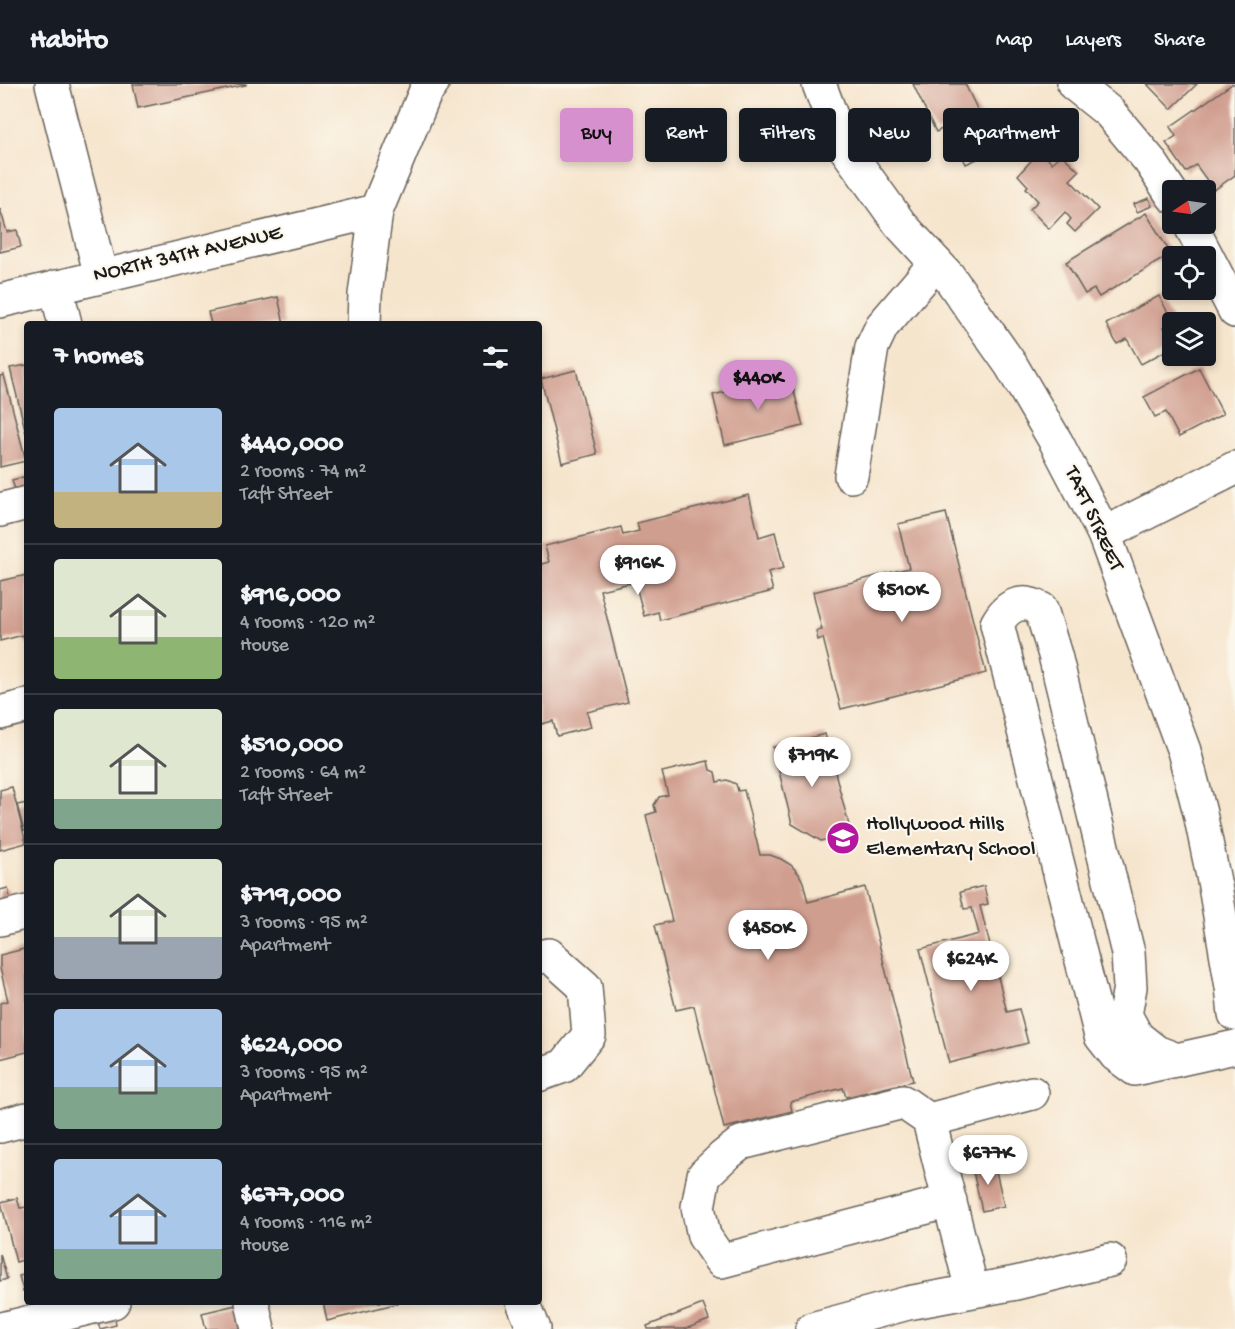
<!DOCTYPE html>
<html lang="en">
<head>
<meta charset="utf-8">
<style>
	body { margin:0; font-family:"Gochi Hand",sans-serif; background:#242831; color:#f1f3f6; height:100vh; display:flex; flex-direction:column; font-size:22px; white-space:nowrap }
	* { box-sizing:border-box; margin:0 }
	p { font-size:20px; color:#9ea1a6 }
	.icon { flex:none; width:33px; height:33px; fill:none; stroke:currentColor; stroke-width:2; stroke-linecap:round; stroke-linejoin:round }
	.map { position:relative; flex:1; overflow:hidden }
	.details { position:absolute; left:24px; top:237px; width:518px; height:984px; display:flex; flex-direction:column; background:#171b24; border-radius:6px; box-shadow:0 3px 9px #0003 }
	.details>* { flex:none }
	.top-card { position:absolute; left:560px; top:24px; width:570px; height:54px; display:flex; gap:12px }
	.needle { width:39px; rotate:257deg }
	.fabs { position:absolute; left:1162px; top:96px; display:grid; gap:12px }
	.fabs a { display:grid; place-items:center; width:54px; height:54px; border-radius:6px; background:#171b24; box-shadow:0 3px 9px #0003; font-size:30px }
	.price { position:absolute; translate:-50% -51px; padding:0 14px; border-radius:21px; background:#fff; color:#222; font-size:20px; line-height:39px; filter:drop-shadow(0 2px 3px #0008) }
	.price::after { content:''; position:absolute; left:50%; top:36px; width:18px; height:14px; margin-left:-9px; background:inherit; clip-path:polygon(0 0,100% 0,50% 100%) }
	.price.selected { background:#d690ce; color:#111 }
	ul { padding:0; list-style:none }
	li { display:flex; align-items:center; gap:18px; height:150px; padding:0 30px }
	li+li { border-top:2px solid #363941 }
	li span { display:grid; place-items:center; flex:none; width:168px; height:120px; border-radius:6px; color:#555 }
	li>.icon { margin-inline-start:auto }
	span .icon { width:72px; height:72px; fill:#fffc; stroke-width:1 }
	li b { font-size:26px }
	h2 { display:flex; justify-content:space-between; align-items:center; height:72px; padding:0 30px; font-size:26px }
	.chip { padding:0 21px; border-radius:6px; background:#171b24; box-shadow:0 3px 9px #0003; font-size:21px; line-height:54px }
	.chip.selected { background:#d690ce; color:#111 }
	header { display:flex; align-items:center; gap:36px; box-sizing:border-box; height:84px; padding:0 30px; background:#171b24; border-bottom:2px solid #363941 }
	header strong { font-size:28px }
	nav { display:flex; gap:33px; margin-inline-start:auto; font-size:21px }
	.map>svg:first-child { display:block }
	.building { fill:#d09e8f }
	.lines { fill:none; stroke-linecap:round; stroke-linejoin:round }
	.minor-casing { stroke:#68625a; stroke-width:36 }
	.minor { stroke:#fff; stroke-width:33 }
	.labels { text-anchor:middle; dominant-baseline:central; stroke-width:4.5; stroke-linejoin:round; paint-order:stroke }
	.street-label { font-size:22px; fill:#1c1c1c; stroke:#fbf7ec }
	.poi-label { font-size:22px; fill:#1c1c1c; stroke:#fbf7ec; text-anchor:start }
</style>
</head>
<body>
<header>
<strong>Habito</strong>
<nav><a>Map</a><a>Layers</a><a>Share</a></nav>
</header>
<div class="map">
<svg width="1235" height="1245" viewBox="0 0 1235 1245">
	<rect width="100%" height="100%" fill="#fbf7ec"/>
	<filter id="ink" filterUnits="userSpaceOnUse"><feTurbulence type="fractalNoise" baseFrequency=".0167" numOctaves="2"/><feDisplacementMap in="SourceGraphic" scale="12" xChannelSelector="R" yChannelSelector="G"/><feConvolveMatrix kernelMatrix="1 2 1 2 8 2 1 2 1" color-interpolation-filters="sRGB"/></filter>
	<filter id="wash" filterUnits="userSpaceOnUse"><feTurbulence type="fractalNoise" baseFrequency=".008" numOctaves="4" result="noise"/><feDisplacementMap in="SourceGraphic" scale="24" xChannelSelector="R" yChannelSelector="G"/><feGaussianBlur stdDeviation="1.35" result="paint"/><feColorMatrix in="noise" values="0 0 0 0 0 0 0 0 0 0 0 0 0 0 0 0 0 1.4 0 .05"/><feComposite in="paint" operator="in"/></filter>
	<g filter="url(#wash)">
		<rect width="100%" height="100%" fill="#f6e5cd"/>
		<g id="blocks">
			<!-- building -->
			<g class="building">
				<polygon points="133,0 246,0 246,1 138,24"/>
				<polygon points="913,0 965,0 997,66 966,80 948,42 936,48"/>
				<polygon points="1147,0 1197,0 1171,25"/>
				<polygon points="1232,0 1235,0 1235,91 1214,106 1196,81 1186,88 1166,59 1176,52 1170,43"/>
				<polygon points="1040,67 1052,79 1061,70 1079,87 1070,96 1098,125 1075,148 1067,140 1071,135 1065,128 1049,145 1030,125 1038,117 1026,104 1028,102 1018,91"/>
				<polygon points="1149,114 1152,122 1137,128 1134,120"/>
				<polygon points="0,125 7,148 17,146 21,163 0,168"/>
				<polygon points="1146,129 1171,170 1099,213 1094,205 1085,210 1066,178"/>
				<polygon points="1159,212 1173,238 1164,243 1173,260 1173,263 1141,280 1127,255 1117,260 1106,240"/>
				<polygon points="278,213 284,240 211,240 208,228"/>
				<polygon points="27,281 27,349 26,349 10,284"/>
				<polygon points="1199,284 1223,330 1179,353 1166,328 1155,333 1144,313"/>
				<polygon points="576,286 597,370 562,379 541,295"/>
				<polygon points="4,291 26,377 0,383 0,292"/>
				<polygon points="790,292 803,342 725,361 713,311"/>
				<polygon points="27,392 27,403 15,406 12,396"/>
				<polygon points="749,411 759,453 775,448 784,484 768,488 773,507 660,536 658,528 644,532 635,498 600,506 628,618 587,628 591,643 557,652 553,637 538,641 538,481 549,478 545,462 621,443 623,451 639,447 637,439"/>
				<polygon points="946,429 986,589 841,625 823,554 818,556 816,547 822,546 813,508 909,484 898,440"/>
				<polygon points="27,491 27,557 25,558 23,551 0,557 0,497"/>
				<polygon points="825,650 851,749 821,757 792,740 773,663"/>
				<polygon points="708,677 710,686 715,688 717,698 727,696 736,700 738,707 744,706 760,771 770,771 781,775 791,781 799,790 803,798 808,818 865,803 913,997 846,1013 843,1004 790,1018 792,1027 724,1044 694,922 676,926 655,841 672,837 646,731 656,728 654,721 659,713 668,711 662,688"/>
				<polygon points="12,703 26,759 0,766 0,706"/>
				<polygon points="27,719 27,746 24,747 17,721"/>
				<polygon points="984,802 988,820 980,822 1007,928 1019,925 1028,959 949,979 920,865 979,850 972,824 964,825 960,808"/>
				<polygon points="8,804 11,819 0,822 0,806"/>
				<polygon points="24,865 27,879 27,968 0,975 0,919 8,917 0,884 0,871"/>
				<polygon points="994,1078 1004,1122 982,1127 972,1083"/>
				<polygon points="17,1114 20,1124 27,1123 27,1175 16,1178 1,1118"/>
				<polygon points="0,1170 7,1195 0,1197"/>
				<polygon points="27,1190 27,1206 23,1207 19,1192"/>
				<polygon points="323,1218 399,1218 399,1219 327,1237"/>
				<polygon points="703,1220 709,1236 685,1245 648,1245 647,1242"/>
				<polygon points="236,1221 242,1245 206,1245 202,1229"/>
				<polygon points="114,1229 116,1241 100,1245 97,1234"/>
			</g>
		</g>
	</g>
	<g filter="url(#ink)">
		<use href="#blocks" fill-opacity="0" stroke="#68625a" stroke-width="1.5"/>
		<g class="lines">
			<defs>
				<g id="minor">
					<polyline points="52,0 101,192"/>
					<polyline points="819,0 841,58 900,140 949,193 1011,281 1056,358 1104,450 1184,667 1200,729 1215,802 1232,903 1235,930"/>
					<polyline points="1074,0 1109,28 1150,77 1173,112"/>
					<polyline points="1190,140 1235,227"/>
					<polyline points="56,203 65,240"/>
					<polyline points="0,217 376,127"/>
					<polyline points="364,240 365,211 376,127 425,9 432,0"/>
					<polyline points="851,392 872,263 882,242 936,179"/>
					<polyline points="0,426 27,419"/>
					<polyline points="1104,450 1235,384"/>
					<polyline points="0,629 27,622"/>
					<polyline points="0,835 27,828"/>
					<polyline points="538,873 549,871 585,903 589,951 564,982 538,991"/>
					<path d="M1177 976 1156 968 1137 953 1125 931 1130 903 1128 869 1055 571 1041 525C1022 514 1007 521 997 540L1101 952 1116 971 1135 985 1235 963"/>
					<polyline points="929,1036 1032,1009"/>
					<polyline points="0,1042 27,1035"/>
					<polyline points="950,1117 721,1177 704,1152 698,1123 704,1091 723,1073 741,1059 903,1018 929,1036 972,1206"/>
					<polyline points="252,1218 258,1245"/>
					<polyline points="523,1218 534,1245"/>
					<polyline points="2,1245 113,1218"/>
					<polyline points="812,1245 908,1219 1016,1199 1110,1176"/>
				</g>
			</defs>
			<!-- minor casing -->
			<use href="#minor" class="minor-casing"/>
			<!-- minor -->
			<use href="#minor" class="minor"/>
		</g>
	</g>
	<!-- icons -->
	<defs>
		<symbol id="school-disc" viewBox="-11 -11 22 22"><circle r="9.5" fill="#b5179e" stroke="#fbf7ec"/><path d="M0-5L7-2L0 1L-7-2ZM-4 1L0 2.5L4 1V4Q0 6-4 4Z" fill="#fff"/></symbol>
	</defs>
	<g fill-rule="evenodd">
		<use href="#school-disc" x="824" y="735" width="38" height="38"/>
	</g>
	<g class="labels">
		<!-- street labels -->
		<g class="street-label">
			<text transform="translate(188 171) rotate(-13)">NORTH 34TH AVENUE</text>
			<text transform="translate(1093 435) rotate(65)">TAFT STREET</text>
		</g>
		<!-- poi labels -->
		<g class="poi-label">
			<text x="866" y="741">Hollywood Hills<tspan x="866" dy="25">Elementary School</tspan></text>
		</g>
	</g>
</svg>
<div class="fabs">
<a><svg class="needle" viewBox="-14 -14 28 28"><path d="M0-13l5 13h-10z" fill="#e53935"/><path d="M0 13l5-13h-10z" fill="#9ea1a6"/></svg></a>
<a><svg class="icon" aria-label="locate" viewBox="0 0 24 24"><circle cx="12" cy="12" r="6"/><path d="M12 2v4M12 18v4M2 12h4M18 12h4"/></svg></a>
<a><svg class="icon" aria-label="layers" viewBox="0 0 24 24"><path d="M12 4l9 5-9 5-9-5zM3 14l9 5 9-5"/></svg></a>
</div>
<b class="price selected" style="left:758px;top:327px">$440K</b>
<b class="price" style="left:638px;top:512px">$916K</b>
<b class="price" style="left:902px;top:539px">$510K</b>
<b class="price" style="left:812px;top:704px">$719K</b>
<b class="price" style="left:768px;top:877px">$450K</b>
<b class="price" style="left:971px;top:908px">$624K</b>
<b class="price" style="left:988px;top:1102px">$677K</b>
<div class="top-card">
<a class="chip selected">Buy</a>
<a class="chip">Rent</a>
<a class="chip">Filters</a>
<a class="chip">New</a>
<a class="chip">Apartment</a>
</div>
<section class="details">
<h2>7 homes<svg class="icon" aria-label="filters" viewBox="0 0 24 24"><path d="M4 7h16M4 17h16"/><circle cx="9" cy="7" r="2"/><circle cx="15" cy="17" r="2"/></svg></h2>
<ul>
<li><span style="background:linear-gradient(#a9c7e8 70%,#c2b280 0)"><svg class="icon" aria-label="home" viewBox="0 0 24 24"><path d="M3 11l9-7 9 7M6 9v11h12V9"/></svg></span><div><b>$440,000</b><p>2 rooms · 74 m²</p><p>Taft Street</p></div></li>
<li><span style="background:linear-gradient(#dfe7d0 65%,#8fb573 0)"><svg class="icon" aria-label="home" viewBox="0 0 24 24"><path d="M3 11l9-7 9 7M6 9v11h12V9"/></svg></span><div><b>$916,000</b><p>4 rooms · 120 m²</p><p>House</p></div></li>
<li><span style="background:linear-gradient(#dfe7d0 75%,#7fa58c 0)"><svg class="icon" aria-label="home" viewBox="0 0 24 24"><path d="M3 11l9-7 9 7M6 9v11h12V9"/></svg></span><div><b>$510,000</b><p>2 rooms · 64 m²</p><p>Taft Street</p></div></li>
<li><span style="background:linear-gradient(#dfe7d0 65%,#9aa5b1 0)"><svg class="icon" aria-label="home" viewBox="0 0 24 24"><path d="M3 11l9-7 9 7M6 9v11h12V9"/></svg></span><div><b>$719,000</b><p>3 rooms · 95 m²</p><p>Apartment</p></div></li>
<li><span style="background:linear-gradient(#a9c7e8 65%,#7fa58c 0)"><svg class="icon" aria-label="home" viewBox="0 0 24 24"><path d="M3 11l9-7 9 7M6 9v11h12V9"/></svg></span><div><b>$624,000</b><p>3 rooms · 95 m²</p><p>Apartment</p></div></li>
<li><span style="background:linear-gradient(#a9c7e8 75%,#7fa58c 0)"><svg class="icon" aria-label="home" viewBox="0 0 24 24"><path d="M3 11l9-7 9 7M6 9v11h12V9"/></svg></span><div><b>$677,000</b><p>4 rooms · 116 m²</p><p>House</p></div></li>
</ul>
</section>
</div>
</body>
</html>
